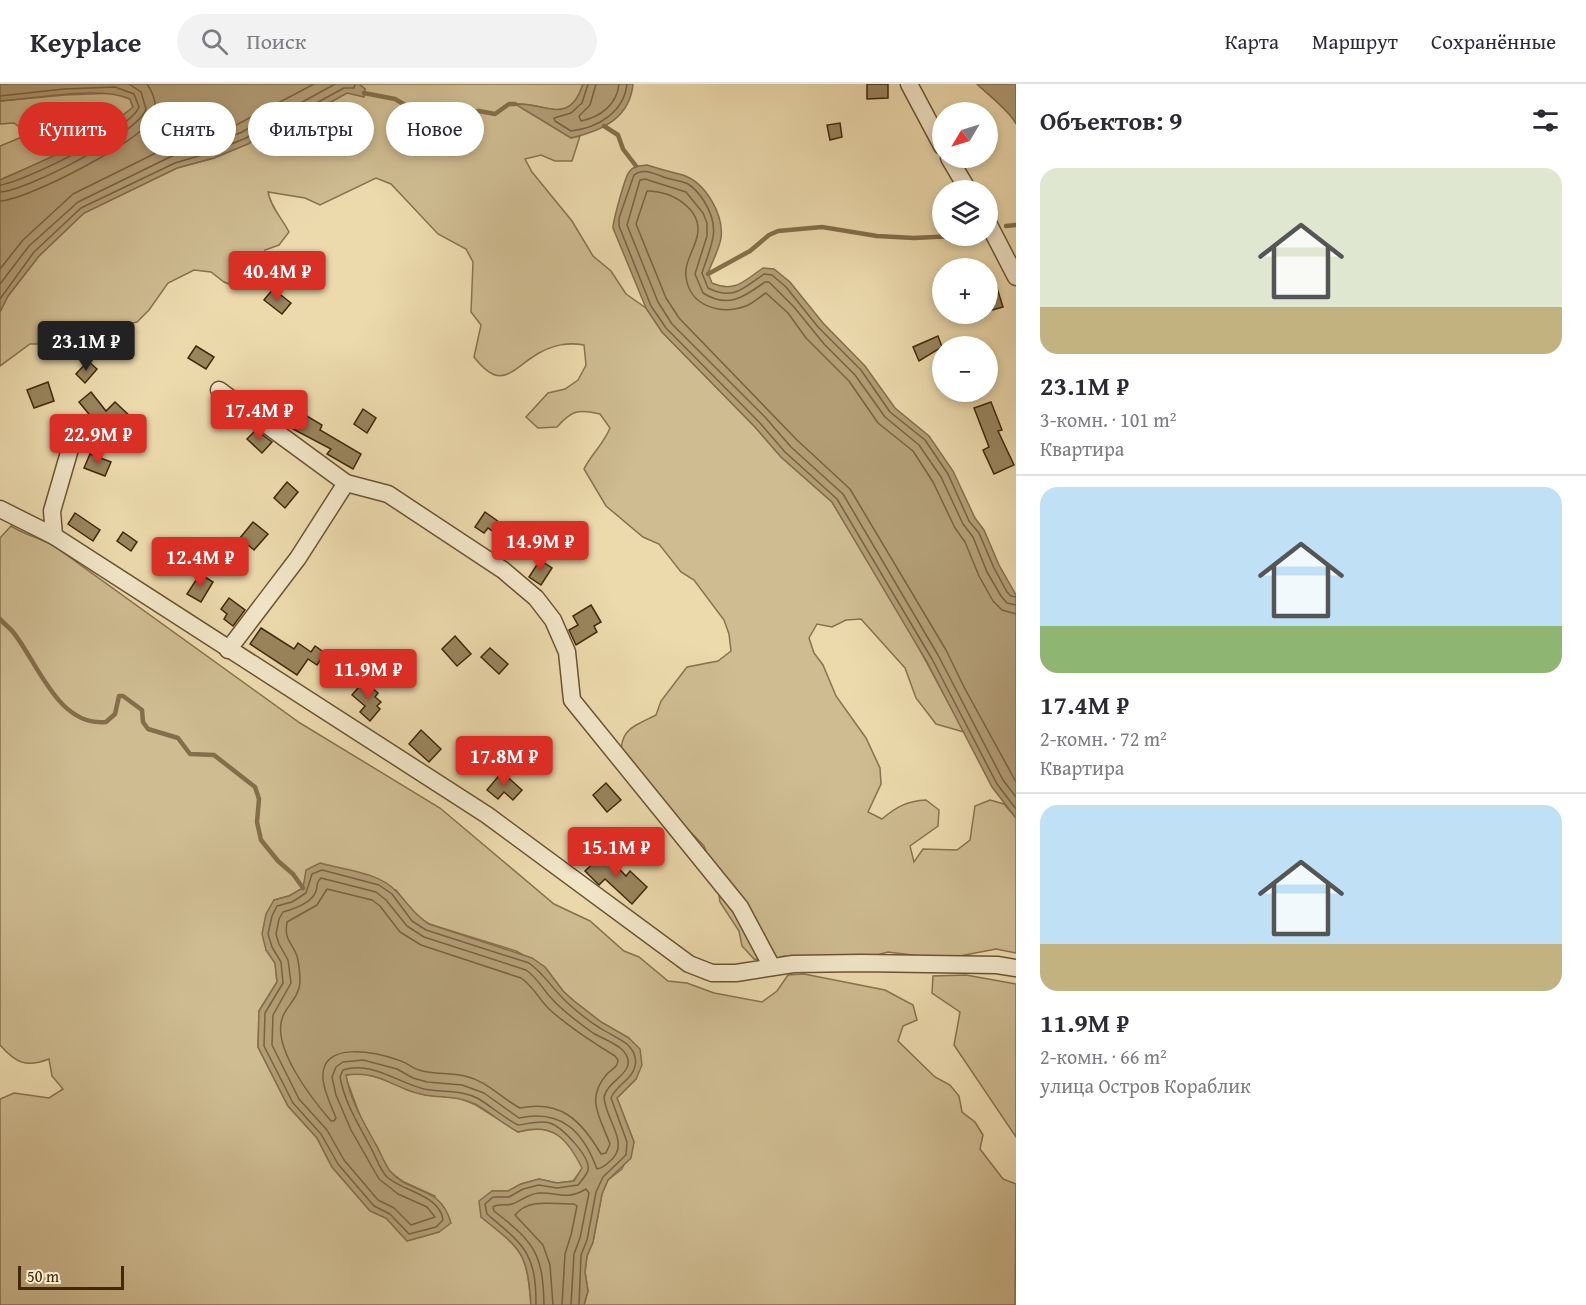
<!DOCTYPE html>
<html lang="ru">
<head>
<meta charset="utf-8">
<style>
	body { margin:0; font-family:"Gentium Book Plus",serif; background:#f2f2f3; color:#2b2b33; height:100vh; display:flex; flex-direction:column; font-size:22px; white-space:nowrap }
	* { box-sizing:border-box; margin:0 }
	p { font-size:20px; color:#7c7c81 }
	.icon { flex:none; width:33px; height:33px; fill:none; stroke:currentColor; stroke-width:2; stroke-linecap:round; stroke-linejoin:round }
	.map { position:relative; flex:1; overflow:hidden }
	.panel { display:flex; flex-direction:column; background:#fff; width:570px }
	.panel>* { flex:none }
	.hud { position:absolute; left:18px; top:18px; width:570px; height:54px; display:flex; gap:12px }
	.needle { width:39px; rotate:232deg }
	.buttons { position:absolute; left:932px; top:18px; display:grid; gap:12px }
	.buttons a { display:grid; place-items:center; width:66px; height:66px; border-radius:50%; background:#fff; box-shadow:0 3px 9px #0003; font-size:30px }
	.scale { position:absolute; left:18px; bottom:15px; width:106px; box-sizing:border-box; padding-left:6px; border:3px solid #402808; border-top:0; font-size:16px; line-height:21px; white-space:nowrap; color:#402808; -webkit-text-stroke:4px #f3e7ca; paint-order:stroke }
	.price { position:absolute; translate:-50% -51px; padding:0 14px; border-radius:6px; background:#d93025; color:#fff; font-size:20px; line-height:39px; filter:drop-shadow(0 2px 3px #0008) }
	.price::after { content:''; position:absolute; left:50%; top:36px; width:18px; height:14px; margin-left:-9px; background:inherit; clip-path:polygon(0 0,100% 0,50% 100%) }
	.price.on { background:#222; color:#fff }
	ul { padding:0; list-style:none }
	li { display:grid; align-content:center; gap:12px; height:318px; padding:0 24px }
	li+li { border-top:2px solid #e1e1e2 }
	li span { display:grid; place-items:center; height:186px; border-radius:18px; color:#555 }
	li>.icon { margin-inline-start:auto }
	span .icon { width:108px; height:108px; fill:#fffc; stroke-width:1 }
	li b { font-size:26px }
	h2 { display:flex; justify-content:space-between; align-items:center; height:72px; padding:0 24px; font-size:26px }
	.pill { padding:0 21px; border-radius:27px; background:#fff; box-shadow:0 3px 9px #0003; font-size:21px; line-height:54px }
	.pill.on { background:#d93025; color:#fff }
	header { display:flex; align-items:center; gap:36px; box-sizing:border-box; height:84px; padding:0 30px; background:#fff; border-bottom:2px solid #e1e1e2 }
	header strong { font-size:28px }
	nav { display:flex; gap:33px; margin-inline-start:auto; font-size:21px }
	.search { width:420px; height:54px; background:#f2f2f3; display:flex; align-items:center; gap:15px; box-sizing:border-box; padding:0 21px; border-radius:33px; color:#7c7c81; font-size:22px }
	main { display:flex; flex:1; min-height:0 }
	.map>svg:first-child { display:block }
	.green { fill:#cfbc91; stroke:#88724c; stroke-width:1.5 }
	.water { fill:#b29d75; stroke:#846e49; stroke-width:1.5 }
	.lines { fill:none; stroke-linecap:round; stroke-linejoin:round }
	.shore { stroke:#79623e; stroke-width:1.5 }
	.stream { stroke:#846e49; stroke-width:4.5 }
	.building { fill:#99855e; stroke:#402808; stroke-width:1.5 }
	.minor-casing { stroke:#6b5431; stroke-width:19 }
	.minor { stroke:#f3e7ca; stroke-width:16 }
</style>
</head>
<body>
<header>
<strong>Keyplace</strong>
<div class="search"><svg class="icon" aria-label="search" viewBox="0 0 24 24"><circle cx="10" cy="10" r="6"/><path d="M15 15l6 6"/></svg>Поиск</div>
<nav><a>Карта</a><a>Маршрут</a><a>Сохранённые</a></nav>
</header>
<main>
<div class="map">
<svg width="1016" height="1221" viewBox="0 0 1016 1221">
	<rect width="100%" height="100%" fill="#ecdaad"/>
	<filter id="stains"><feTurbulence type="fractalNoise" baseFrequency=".00333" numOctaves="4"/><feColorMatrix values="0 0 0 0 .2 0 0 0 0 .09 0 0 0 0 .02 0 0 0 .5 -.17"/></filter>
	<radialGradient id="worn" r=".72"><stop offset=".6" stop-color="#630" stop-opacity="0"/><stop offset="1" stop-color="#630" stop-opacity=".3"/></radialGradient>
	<!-- green -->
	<g class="green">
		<path d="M359 0H583C569 44 546 18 516 20L571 54 580 52 572 77H555L541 71 525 75 532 88 572 137 593 172 611 187 626 210 646 224 662 248 755 343 781 373 832 418 909 546 964 648 936 640 916 614 905 584 861 535 846 536 832 543 817 540 809 554 814 569 823 581 836 612 866 654 880 684 881 700 868 728 882 735C896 723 907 717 926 716L939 726 938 742 910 762 914 778 923 765 957 766 970 756 975 722 990 716 1004 720 1016 734V869L996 865 944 875 888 868 865 874 815 878 784 872 769 878 754 875 742 862 739 847 720 818 716 793 704 762 621 676C619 645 632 643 656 631L661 617 687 583 718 577 731 567 729 550 724 536 694 496 681 488 659 460 643 453 606 422 584 385C592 369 603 361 610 344L600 330C578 325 572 326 557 343L538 344 526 333 548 309 565 305 578 296 586 281 584 261C567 258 554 261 539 269 511 285 502 309 474 273L481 241 471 228 473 178 466 165 438 150 391 100 376 94 320 121 305 114 268 108C271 124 282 134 289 148L279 161 265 166 262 182 239 204 224 198 211 188 194 186 168 199 149 226 137 238 121 242 105 238 89 239 47 260H30L0 282V228L8 212 39 172 84 129 177 84 214 74 283 40 303 33 347 9 365 5Z"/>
		<path d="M116 9 130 15 133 24C93 57 47 75 0 96V62L22 53V45L14 39 0 40V17L65 11Z"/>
		<path d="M11 442C25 451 40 454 54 462L300 639 440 724 554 820 590 837 624 867 639 873 668 897 687 899 714 909 762 918 777 907 788 891 804 890 885 906 913 921 917 936 903 942 898 957 935 993 950 1001 959 1012 962 1028 975 1038 983 1051 980 1065 1003 1095 1016 1100 1015 1221H584L588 1207 585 1188 587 1172 593 1158 602 1110 608 1096 622 1085 634 1058 617 1014 636 995 629 954 601 938 574 917 563 907 545 883 516 867 429 840 416 832 396 806 303 804 289 812 274 816 266 866 275 879 277 898 259 927 258 963 288 1022 317 1054 332 1083 370 1127 386 1134 407 1157 439 1148 435 1112 404 1098 390 1088 363 1040 345 991 362 989 393 998 407 1006 425 1011 459 1014 476 1021 518 1048C553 1038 567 1054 583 1084L573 1097 557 1099 539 1095 521 1100 508 1107H492L481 1133C522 1166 527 1167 531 1221H0V1015L14 1009 49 1014 63 1005 52 992 49 975C26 984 16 979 0 961V454Z"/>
		<polygon points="966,891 1016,900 1016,1053 954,961 960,928 932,909 933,892"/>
	</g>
	<!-- water -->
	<g class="water">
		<path d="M0 0H359L365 5 364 13 347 9 303 33 283 40 248 60 214 74 177 84 84 129 39 172 8 212 0 228V96C47 75 93 57 133 23L130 15C97 1 36 15 0 17Z"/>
		<path d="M583 0H633C630 34 602 47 571 54L515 20C545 18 569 43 583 0Z"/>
		<path d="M977 0H1016V40C1010 27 988 11 977 0Z"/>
		<path d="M647 81C659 85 671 88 683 91 706 99 724 131 721 154 719 166 712 178 708 189L712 199C735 209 744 197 763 184L774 185 790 198 823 239 865 282 895 324 929 352 953 387 975 434 984 446 999 481 1016 511V734L992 703 927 578 832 418 781 373 755 343 662 248 646 224 613 144C613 137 625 93 629 88 634 81 640 82 647 81Z"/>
		<path d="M320 779C345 786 378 788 396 807 408 819 414 831 429 840L532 874 545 883 563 907 574 917 601 938 629 954 640 965 642 981 636 995 617 1014 634 1058 631 1074 608 1096 602 1110 593 1158 587 1172 585 1188 588 1207 584 1221H531C527 1167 522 1166 481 1133L479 1117 492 1107H508L521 1100 539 1095 557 1099 574 1097 582 1084C567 1054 553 1038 518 1048 503 1040 490 1028 475 1020 459 1012 443 1014 425 1011 394 1006 382 986 346 991 350 1016 363 1037 375 1059 380 1067 384 1079 390 1087 411 1112 440 1100 451 1139L439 1148 407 1157 386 1134 370 1127 332 1083 317 1054 288 1022 258 963 259 927 277 898 275 879 266 866 262 850 266 830 274 816 289 812 303 804 306 786Z"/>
	</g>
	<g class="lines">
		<!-- shore -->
		<g class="shore">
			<path d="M588 0 582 19 571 29 554 34 555 37 571 47C598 44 624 28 627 0"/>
			<path d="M596 0 590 21 579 32 581 37C600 33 617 21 619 0"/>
			<path d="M0 12 64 5 115 3 134 10 139 23C131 45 24 98 0 101"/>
			<path d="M0 108C26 107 139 49 146 25L141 8 129 0"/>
			<path d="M0 117C27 116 139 58 152 35 158 23 154 10 147 0"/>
			<polyline points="0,185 23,156 73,110 168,63 206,53 238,40 314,0"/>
			<polyline points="0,200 29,162 78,118 172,72 209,61 242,48 277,28 297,21 335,0"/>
			<polyline points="0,215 34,168 81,124 175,79 212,68 246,54 280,34 300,28 344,4 354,4 355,0"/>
			<path d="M1016 513 1011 512 1007 508 994 484 979 449 969 437 948 390 925 356 890 328 861 286 818 243 786 203 772 191 764 190C743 204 734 217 708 204L702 189C711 160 722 146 704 117 700 111 695 104 688 100 680 96 670 96 661 92 652 89 643 84 634 91L619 134V142L651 222 666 244 760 339 785 368 837 415 932 575 997 700 1016 725"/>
			<path d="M1016 521 1007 519 1001 512 987 488 973 453 963 440 941 393 919 361 885 333 855 291 824 260 794 223 769 198H765C744 213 728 225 703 209L695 190 707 152V139L703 129 686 108 645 95 640 96 627 141 658 218 672 240 765 333 791 363 843 410 938 571 1003 696 1016 713"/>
			<path d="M1016 530 1002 526 993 517 979 492 965 458 955 444 933 398 913 367 878 339 849 297 806 254 788 229 766 209C759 213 754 219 746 222 721 231 690 223 686 193 684 179 694 166 697 153 704 125 670 106 647 107L636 140 666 214 679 234 797 356 850 405 946 566 964 603 1016 698"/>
			<path d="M321 794 376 808 386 816 407 842 424 853 526 886C538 894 543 906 553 916 564 928 579 939 593 949 604 956 631 963 628 981 626 992 607 999 604 1013 605 1036 632 1060 609 1078 605 1082 602 1084 597 1085 583 1047 561 1025 519 1034L484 1009 462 1001 427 998 413 994 397 985 363 976 343 978 336 983 332 993 336 1011 351 1046 379 1095 398 1110 427 1123 435 1133 411 1141 394 1124 378 1116 344 1076 327 1046 299 1015 272 961 273 931 291 899 288 876 279 860 276 850 279 835 283 828C294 825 312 819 316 807 318 801 316 798 321 794Z"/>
			<path d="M327 805 372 816 380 822 400 848 421 861 521 894C533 902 539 915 549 925 570 944 592 958 615 972L618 976C618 983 612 985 607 990 585 1015 600 1033 610 1060L606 1069 601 1070C581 1036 561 1016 520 1024 501 1014 487 997 465 992 450 988 434 991 419 986 412 984 406 978 398 976 378 969 320 955 323 995 324 1008 331 1021 336 1034L334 1037H331C312 1015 270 962 283 932 288 921 299 912 300 899 300 891 299 880 297 872 291 856 284 857 287 838L317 821Z"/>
			<path d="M536 1221C536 1169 525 1162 487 1130L485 1120 493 1113H509L523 1105 539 1101 557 1104 578 1101C581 1097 587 1091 588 1086 591 1073 562 1043 550 1039 539 1036 528 1040 518 1041 504 1034 492 1023 479 1015 461 1005 443 1009 424 1005 396 998 373 977 343 986L340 993C345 1020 359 1041 371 1064 376 1073 380 1086 387 1093 404 1108 440 1111 443 1136L436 1143 409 1150 390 1130 374 1122 338 1080 321 1050 293 1019 264 962 265 929 283 899 281 878 272 863 268 850 272 832 277 822 292 818 306 809 312 790 322 786 379 801 392 810 412 837 426 846 529 879C546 891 555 909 571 922 580 930 590 938 600 944 609 950 620 954 628 961 633 966 637 973 635 982 633 995 616 1001 611 1014L627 1058 626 1071 603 1093 596 1108 587 1156 581 1171 579 1221"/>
			<path d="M544 1221C543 1169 534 1158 494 1127L493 1123C499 1119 505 1122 512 1120 521 1117 528 1110 539 1109 558 1108 566 1117 586 1105L589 1109 580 1154 574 1170 571 1221"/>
			<path d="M553 1221 550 1181 543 1161 515 1131C529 1113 554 1121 574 1120L577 1122 571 1151 565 1170 562 1221"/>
		</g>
		<!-- stream -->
		<g class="stream">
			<polyline points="364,9 395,15 422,31 430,33 479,27 495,30 509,20 515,20"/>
			<polyline points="604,42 618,51 623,65 636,82"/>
			<polyline points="1006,142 1016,141"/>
			<polyline points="708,190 750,167 769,151 778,147 822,143 877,152 914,154 955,152"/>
			<path d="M0 535C4 540 9 543 13 548 38 579 58 643 106 638L115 630 119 612H123L142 626 143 638 148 645 178 654 190 670 214 671 255 703 259 715 257 738 261 756 278 777 293 790 303 804"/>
		</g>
	</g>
	<!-- building -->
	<g class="building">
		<polygon points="867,0 888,0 888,14 867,15"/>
		<polygon points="840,39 842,53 830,56 827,41"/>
		<polygon points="997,204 1003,223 992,226 987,207"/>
		<polygon points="273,205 291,219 282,230 264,216"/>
		<polygon points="938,252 942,263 919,277 913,263"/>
		<polygon points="196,262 214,273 206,285 188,274"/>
		<polygon points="88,277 97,285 85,299 76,290"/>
		<polygon points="48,298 54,317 34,324 27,306"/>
		<polygon points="91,308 106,327 115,318 132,334 119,348 109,339 102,346 79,318"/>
		<polygon points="991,318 1002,346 998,347 1014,381 994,390 983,366 989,363 974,324"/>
		<polygon points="363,325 376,334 367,349 354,340"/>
		<polygon points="300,328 322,341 320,346 361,370 353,385 327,370 331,365 291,344"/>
		<polygon points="256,346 272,358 262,369 247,355"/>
		<polygon points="90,370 111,378 105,392 84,384"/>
		<polygon points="287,398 298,408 285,424 274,414"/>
		<polygon points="485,428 506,443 499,452 488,444 484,449 475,443"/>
		<polygon points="75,429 100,446 93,457 68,440"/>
		<polygon points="253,438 268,450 254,466 240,454"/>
		<polygon points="123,448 137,458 131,467 117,457"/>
		<polygon points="540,476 552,484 541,501 529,493"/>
		<polygon points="200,490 213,498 201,518 187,510"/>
		<polygon points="229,514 245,526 233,542 224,535 227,530 221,525"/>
		<polygon points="591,521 601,538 594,542 597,548 576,561 569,546 578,541 573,532"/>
		<polygon points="261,544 294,565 298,559 311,568 315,562 325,569 317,581 308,575 297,591 250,560"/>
		<polygon points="455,552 471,570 457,582 442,565"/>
		<polygon points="490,564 508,580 499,590 481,573"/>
		<polygon points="364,597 378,609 375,613 381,618 377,622 380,625 370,637 360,628 365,622 352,611"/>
		<polygon points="421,646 441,665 429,678 409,660"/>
		<polygon points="502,688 522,706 513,716 504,708 498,715 487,706"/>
		<polygon points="606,699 621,716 607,728 593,711"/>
		<polygon points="604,769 626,792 630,787 647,803 632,820 605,795 599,801 585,787"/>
	</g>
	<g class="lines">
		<defs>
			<g id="minor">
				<polyline points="909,0 942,62"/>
				<polyline points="949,74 968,106"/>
				<polyline points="987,137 1016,193"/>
				<polyline points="219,306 346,399 388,410 503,486 536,514 553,536 567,568 572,616 740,823 772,883"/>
				<polyline points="0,425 54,452 487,731 689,880 712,889 736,889 793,880 861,879 997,881 1016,884"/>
				<polyline points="54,452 52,427 70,365"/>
				<polyline points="228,566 298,474 346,399"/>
			</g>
		</defs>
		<!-- minor casing -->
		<use href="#minor" class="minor-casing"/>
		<!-- minor -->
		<use href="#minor" class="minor"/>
	</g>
	<rect width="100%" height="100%" filter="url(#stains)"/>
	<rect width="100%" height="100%" fill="url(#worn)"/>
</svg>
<div class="buttons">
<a><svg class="needle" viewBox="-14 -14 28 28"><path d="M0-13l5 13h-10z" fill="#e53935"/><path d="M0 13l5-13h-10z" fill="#7c7c81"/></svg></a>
<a><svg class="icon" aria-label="layers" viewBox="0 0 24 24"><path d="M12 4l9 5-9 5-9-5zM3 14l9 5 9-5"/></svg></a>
<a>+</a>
<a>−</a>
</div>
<div class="scale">50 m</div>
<b class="price" style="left:277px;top:218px">40.4M ₽</b>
<b class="price on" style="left:86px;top:288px">23.1M ₽</b>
<b class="price" style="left:259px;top:357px">17.4M ₽</b>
<b class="price" style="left:98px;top:381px">22.9M ₽</b>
<b class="price" style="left:540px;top:488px">14.9M ₽</b>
<b class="price" style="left:200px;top:504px">12.4M ₽</b>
<b class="price" style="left:368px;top:616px">11.9M ₽</b>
<b class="price" style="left:504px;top:703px">17.8M ₽</b>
<b class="price" style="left:616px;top:794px">15.1M ₽</b>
<div class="hud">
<a class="pill on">Купить</a>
<a class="pill">Снять</a>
<a class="pill">Фильтры</a>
<a class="pill">Новое</a>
</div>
</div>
<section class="panel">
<h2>Объектов: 9<svg class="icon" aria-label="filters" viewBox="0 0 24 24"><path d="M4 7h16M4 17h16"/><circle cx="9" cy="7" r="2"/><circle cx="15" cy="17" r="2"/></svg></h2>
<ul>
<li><span style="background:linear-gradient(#dfe7d0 75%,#c2b280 0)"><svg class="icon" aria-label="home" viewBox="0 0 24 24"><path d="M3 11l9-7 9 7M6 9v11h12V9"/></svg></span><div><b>23.1M ₽</b><p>3-комн. · 101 m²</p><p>Квартира</p></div></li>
<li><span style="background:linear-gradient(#bfe0f5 75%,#8fb573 0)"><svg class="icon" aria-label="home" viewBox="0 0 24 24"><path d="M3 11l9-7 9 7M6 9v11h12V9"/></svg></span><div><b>17.4M ₽</b><p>2-комн. · 72 m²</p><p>Квартира</p></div></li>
<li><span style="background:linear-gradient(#bfe0f5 75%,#c2b280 0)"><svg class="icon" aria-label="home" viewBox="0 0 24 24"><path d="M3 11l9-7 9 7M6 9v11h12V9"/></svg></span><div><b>11.9M ₽</b><p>2-комн. · 66 m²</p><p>улица Остров Кораблик</p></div></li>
</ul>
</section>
</main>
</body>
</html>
